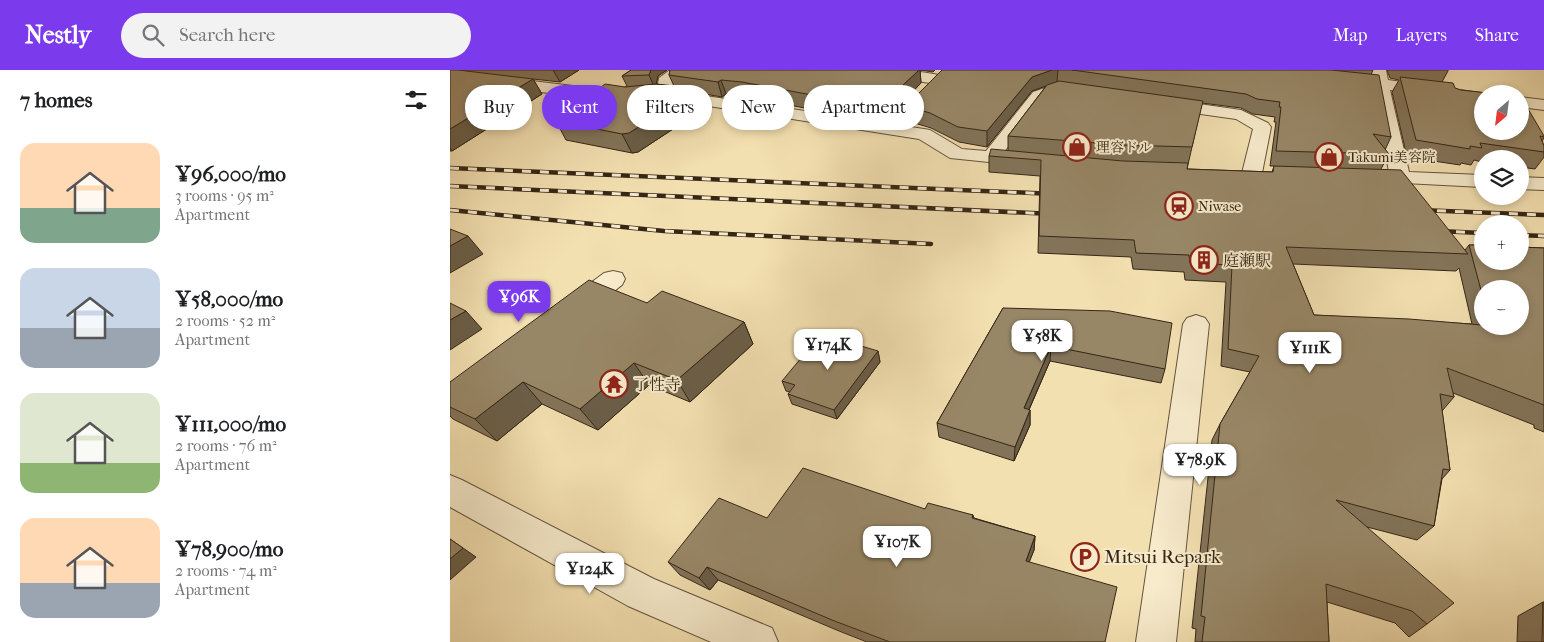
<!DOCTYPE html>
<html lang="en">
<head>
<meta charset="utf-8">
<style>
	body { margin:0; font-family:"IM FELL French Canon","Noto Serif JP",serif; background:#f2f2f2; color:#202124; height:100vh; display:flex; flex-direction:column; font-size:19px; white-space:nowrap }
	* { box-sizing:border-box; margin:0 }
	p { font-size:16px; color:#757577 }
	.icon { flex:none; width:28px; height:28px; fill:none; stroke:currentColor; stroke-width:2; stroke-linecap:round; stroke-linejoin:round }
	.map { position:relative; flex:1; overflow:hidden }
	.side { display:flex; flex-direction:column; background:#fff; width:450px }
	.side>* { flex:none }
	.hud { position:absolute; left:15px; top:15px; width:475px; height:45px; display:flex; gap:10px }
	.needle { width:32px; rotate:208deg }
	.controls { position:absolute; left:1024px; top:15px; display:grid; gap:10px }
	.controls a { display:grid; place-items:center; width:55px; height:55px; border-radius:50%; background:#fff; box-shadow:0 2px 8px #0003; font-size:25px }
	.price { position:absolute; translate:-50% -42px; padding:0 11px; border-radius:10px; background:#fff; color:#222; font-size:16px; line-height:32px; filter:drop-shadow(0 1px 2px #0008) }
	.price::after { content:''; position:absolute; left:50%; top:30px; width:15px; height:11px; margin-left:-8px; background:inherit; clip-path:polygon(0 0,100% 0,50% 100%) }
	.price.current { background:#7c3aed; color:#fff }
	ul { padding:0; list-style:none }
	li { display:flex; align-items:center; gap:15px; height:125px; padding:0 20px }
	li span { display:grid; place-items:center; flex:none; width:140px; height:100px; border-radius:15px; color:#555 }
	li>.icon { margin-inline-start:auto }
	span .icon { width:60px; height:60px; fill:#fffc; stroke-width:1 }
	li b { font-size:21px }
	h2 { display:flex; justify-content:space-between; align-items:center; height:60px; padding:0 20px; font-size:21px }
	.tag { padding:0 18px; border-radius:22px; background:#fff; box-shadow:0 2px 8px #0003; font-size:18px; line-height:45px }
	.tag.current { background:#7c3aed; color:#fff }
	header { display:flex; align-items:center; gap:30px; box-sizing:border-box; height:70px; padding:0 25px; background:#7c3aed; color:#fff }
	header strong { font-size:24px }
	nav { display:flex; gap:28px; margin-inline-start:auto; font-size:18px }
	.search { width:350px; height:45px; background:#f2f2f2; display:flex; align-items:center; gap:12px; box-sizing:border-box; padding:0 18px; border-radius:28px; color:#757577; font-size:19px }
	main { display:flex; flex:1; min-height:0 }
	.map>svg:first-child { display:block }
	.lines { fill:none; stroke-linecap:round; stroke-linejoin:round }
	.minor-casing { stroke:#64543d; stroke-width:2 }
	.minor { fill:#f7ebcc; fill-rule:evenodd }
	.rail-casing { stroke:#352616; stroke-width:4.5 }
	.rail { stroke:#f7ebcc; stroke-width:3; stroke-dasharray:9; stroke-linecap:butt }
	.wall { fill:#837459; stroke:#352616; fill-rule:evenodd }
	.shaded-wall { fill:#6a5e48; stroke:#352616 }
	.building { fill:#988767; stroke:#352616 }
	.labels { text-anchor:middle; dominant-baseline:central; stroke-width:4; stroke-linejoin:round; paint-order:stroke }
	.far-poi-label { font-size:14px; fill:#352616; stroke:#f7ebcc; text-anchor:start }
	.poi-label { font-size:16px; fill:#352616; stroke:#f7ebcc; text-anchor:start }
	.near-poi-label { font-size:19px; fill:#352616; stroke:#f7ebcc; text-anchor:start }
</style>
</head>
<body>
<header>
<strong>Nestly</strong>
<div class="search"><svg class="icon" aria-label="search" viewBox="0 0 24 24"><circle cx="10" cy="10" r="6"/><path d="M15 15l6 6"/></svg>Search here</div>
<nav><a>Map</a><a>Layers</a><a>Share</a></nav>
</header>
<main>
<section class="side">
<h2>7 homes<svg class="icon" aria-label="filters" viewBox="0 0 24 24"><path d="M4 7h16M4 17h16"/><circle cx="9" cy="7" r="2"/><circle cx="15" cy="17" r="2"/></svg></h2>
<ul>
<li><span style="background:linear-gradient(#ffd9b3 65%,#7fa58c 0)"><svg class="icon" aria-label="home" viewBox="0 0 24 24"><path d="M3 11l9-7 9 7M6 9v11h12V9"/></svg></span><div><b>¥96,000/mo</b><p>3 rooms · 95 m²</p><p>Apartment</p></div></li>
<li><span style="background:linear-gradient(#c9d6e8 60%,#9aa5b1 0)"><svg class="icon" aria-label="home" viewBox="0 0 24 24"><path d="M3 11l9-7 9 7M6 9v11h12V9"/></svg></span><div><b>¥58,000/mo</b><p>2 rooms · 52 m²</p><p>Apartment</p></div></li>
<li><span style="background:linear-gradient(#dfe7d0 70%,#8fb573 0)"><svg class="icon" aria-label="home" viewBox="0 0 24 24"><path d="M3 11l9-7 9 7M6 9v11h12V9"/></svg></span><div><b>¥111,000/mo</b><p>2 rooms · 76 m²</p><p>Apartment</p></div></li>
<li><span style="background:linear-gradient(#ffd9b3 65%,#9aa5b1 0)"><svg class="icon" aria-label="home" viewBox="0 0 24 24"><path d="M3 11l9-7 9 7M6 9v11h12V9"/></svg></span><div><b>¥78,900/mo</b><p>2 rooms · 74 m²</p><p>Apartment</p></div></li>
</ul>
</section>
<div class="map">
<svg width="1094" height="572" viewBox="0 0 1094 572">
	<rect width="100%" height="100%" fill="#f3e0b1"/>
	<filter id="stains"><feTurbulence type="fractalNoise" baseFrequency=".004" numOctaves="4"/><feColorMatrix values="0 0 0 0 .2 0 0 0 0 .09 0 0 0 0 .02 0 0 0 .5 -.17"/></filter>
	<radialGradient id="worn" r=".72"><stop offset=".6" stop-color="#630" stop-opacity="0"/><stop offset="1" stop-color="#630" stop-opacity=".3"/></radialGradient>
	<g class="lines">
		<defs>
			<g id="minor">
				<polygon points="220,0 239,0 224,10 223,21 474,59 480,60 512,79 536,81 583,22 607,14 631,18 633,21 631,24 625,26 608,24 595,28 554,82 584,86 587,90 584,94 577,96 500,88 469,69 208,28 206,25 209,8"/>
				<path d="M418 0C443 0 468 0 493 6L495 9 493 12 487 14 426 5 421 3Z"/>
				<polygon points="920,0 936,0 938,10 1038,24 1032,24 1032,32 940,20 959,102 1032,105 1032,117 915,111 912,107 915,103 939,102 924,18 888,12 886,9 888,6 894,4 922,8"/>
				<polygon points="0,1 180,23 186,25 188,28 186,31 180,33 0,11"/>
				<polygon points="1070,27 1094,30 1094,40 1070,37"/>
				<polygon points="714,29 791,40 818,53 821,57 812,103 809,107 802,109 795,107 792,103 803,59 786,49 708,38 706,34 708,30"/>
				<polygon points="1070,107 1094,108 1094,120 1070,119"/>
				<path d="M163 201 172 203 175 209 172 215C156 227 136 250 115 244L111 238 115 232 154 203Z"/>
				<polygon points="746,245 755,248 759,254 726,572 686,572 733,254 737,248"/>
				<polygon points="0,405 12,410 204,509 322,558 328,572 261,572 178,536 0,437"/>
			</g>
		</defs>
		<!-- minor casing -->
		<use href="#minor" class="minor-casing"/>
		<!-- minor -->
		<use href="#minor" class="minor"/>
		<defs>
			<g id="rail">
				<polyline points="0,98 604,124"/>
				<polyline points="0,116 603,144"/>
				<polyline points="0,140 214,161 481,174"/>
				<polyline points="969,140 1094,145"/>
				<polyline points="988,161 1032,163"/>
				<polyline points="1070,165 1094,166"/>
			</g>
		</defs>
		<!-- rail casing -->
		<use href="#rail" class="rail-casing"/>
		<!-- rail -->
		<use href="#rail" class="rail"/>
	</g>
	<!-- wall -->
	<g class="wall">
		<polygon points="0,0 129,0 110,12 83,9 92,24 2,81 0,81"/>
		<polygon points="181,0 217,0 208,6 206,14 224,16 219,5 220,0 485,0 483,2 470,0 471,13 438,47 370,36 365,40 297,27 276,24 272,27 249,23 255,38 188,82 182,83 116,70 106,51 177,16 172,6"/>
		<path d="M492 0H923L921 5 941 67 935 80 939 84 931 99 1015 180 1019 175 1094 178V362L1084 358V355L1003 323 1004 327 992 341 1000 400 992 409 984 456 967 470 917 457 977 554 959 567 945 553 877 532 879 572H745L746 559 742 558 762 370 770 354 800 302 771 296 776 212 735 210 734 202 683 199 681 187 588 183 590 106 539 102V86L558 81V66L596 16 582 21 537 77 509 72 481 58 458 51 456 36ZM752 33 791 38 803 44 825 47 824 52H826L820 96H824L822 102 737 99ZM843 194 1006 201 1009 198 1022 254 864 245ZM1032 219 1070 256H1032Z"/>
		<polygon points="937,0 998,0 998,1 992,12 1094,66 1094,68 1092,71 1094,76 1094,87 1085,99 1070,97 1070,89 1032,89 1032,92 1024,90 1021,95 1011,93 1010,95 957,87 942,22 949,10 940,8"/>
		<polygon points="197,233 294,252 303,274 240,332 199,315 148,360 92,334 47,371 3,349 0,346 0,312"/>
		<polygon points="553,238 715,299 711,313 600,291 579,340 580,340 580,355 564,391 489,367 487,353"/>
		<polygon points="428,281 430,292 387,349 342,334 338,324 340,322 336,321 332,311"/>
		<polygon points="475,439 523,445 524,448 585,466 584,480 579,492 655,572 417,572 389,561 268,510 260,520 230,505 218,492"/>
		<polygon points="1093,532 1094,572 1067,572 1068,546"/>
	</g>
	<!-- shaded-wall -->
	<g class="shaded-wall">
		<polygon points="103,0 129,0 110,12"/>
		<polygon points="201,0 217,0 208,6 205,19 199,5"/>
		<polygon points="469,0 470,0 471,13 438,47 435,32"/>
		<polygon points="602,0 608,0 607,12 582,21 537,77 537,61 582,7"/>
		<polygon points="83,9 92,24 2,81 0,78 0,59"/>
		<polygon points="271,10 276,24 272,27 268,12"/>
		<polygon points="248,20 255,38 188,82 182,83 172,64"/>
		<polygon points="367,22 370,36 365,40 362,25"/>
		<polygon points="18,166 33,184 0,203 0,176"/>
		<polygon points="16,241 32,259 0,280 0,250"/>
		<polygon points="294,252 303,274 240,332 227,310"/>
		<polygon points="601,276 600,291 573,353 574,338"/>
		<polygon points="428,281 430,292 387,349 384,340"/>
		<polygon points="184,293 199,315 148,360 130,339"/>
		<polygon points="73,312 92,334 47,371 25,349"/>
		<polygon points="580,340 580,355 564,391 565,377"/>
		<polygon points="585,466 584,480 575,503 576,491"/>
		<polygon points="0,469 26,487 0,510"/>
		<polygon points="257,497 268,510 260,520 249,508"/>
	</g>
	<!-- building -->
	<g class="building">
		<polygon points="0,0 8,0 83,9 0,59"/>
		<polygon points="181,0 201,0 199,5 172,6"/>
		<polygon points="220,0 469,0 435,32 367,22 362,25 292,12 271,10 268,12 219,5"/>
		<polygon points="492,0 602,0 582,7 537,61 508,57 480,43 456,36"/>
		<polygon points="622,0 881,0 929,5 941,67 923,64 939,84 826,81 831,37 829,37 830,32 807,29 796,24"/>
		<polygon points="950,7 1003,13 1005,18 1011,20 1047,24 1032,24 1032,61 1070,61 1070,27 1071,27 1094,66 1094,67 1090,66 1094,76 1094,82 1030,73 1032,78 1020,76 1020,79 966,70"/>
		<polygon points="609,11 753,31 742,77 673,75 558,66 597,15"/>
		<polygon points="155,14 175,17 206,14 248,20 179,63 172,64 106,51"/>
		<polygon points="541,79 673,91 738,93 737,99 823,102 824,96 951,100 1018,184 836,177 864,245 959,249 1032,255 1032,256 1070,256 1070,219 1032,219 1032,224 1019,175 1032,175 1032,191 1070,191 1070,177 1094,178 1094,335 997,298 1004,327 990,324 1000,400 993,399 984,456 886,430 1004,533 977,554 962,541 876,514 879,572 752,572 755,547 751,546 770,354 809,286 778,279 782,195 740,193 739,185 686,183 684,170 589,166 591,90 539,86"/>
		<polygon points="0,159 18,166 0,176"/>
		<polygon points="139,210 197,233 212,221 294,252 227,310 184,293 130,339 73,312 25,349 0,337 0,312"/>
		<polygon points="0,233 16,241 0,250"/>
		<polygon points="553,238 660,241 722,253 715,299 601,276 574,338 580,340 565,377 487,353"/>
		<polygon points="371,264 428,281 384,340 338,324 345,315 332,311"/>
		<polygon points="353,398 475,439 478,433 523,445 522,448 585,466 576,491 667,517 655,572 440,572 382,550 257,497 249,508 218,492 269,428 317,448"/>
		<polygon points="0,469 13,478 0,489"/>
		<polygon points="1093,532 1094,532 1094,572 1092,572"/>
	</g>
	<!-- icons -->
	<defs>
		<symbol id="shop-ring" viewBox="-11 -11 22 22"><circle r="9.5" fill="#f7ebcc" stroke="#8f2418" stroke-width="1.5"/><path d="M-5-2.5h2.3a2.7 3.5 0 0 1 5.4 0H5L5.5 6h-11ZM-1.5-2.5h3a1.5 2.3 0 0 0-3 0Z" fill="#8f2418"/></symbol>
		<symbol id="station-ring" viewBox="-11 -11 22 22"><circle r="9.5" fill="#f7ebcc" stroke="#8f2418" stroke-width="1.5"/><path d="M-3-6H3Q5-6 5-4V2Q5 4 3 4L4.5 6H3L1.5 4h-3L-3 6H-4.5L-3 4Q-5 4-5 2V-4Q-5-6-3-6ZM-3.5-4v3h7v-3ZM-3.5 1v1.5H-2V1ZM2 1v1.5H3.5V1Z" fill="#8f2418"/></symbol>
		<symbol id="building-ring" viewBox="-11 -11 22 22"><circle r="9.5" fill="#f7ebcc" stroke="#8f2418" stroke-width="1.5"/><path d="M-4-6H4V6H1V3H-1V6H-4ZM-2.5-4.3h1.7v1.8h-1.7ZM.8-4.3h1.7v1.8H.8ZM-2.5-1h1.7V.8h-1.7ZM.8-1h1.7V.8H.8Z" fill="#8f2418"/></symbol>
		<symbol id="temple-ring" viewBox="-11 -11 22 22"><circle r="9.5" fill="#f7ebcc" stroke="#8f2418" stroke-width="1.5"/><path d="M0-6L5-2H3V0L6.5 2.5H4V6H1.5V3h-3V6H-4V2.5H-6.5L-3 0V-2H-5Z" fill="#8f2418"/></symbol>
		<symbol id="parking-ring" viewBox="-11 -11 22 22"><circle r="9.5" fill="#f7ebcc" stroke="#8f2418" stroke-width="1.5"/><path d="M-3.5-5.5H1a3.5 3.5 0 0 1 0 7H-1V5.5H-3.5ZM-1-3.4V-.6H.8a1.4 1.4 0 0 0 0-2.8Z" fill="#8f2418"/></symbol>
	</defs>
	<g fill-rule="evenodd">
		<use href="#shop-ring" x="611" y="61" width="32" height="32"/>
		<use href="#shop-ring" x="863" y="71" width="32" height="32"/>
		<use href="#station-ring" x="713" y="120" width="32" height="32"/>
		<use href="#building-ring" x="738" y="174" width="32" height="32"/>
		<use href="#temple-ring" x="148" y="298" width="32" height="32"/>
		<use href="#parking-ring" x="619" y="471" width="32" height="32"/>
	</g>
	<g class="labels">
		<!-- far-poi labels -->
		<g class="far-poi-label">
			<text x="646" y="77">理容ドル</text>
			<text x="898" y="87">Takumi美容院</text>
			<text x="748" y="136">Niwase</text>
		</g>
		<!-- poi labels -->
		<g class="poi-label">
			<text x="773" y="190">庭瀬駅</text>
			<text x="183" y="314">了性寺</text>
		</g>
		<!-- near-poi labels -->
		<g class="near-poi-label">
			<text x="654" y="487">Mitsui Repark</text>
		</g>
	</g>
	<rect width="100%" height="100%" filter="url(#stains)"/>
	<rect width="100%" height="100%" fill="url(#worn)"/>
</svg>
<div class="controls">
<a><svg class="needle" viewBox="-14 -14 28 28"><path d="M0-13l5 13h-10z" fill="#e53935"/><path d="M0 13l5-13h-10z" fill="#757577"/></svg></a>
<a><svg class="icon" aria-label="layers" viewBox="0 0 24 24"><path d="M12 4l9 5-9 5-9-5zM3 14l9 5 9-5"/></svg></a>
<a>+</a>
<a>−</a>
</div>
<b class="price current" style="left:69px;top:253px">¥96K</b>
<b class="price" style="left:592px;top:292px">¥58K</b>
<b class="price" style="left:378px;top:301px">¥174K</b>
<b class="price" style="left:860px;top:304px">¥111K</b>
<b class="price" style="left:750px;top:416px">¥78.9K</b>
<b class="price" style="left:447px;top:498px">¥107K</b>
<b class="price" style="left:140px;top:525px">¥124K</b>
<div class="hud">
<a class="tag">Buy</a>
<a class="tag current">Rent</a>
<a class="tag">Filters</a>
<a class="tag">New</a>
<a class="tag">Apartment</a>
</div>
</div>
</main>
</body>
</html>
